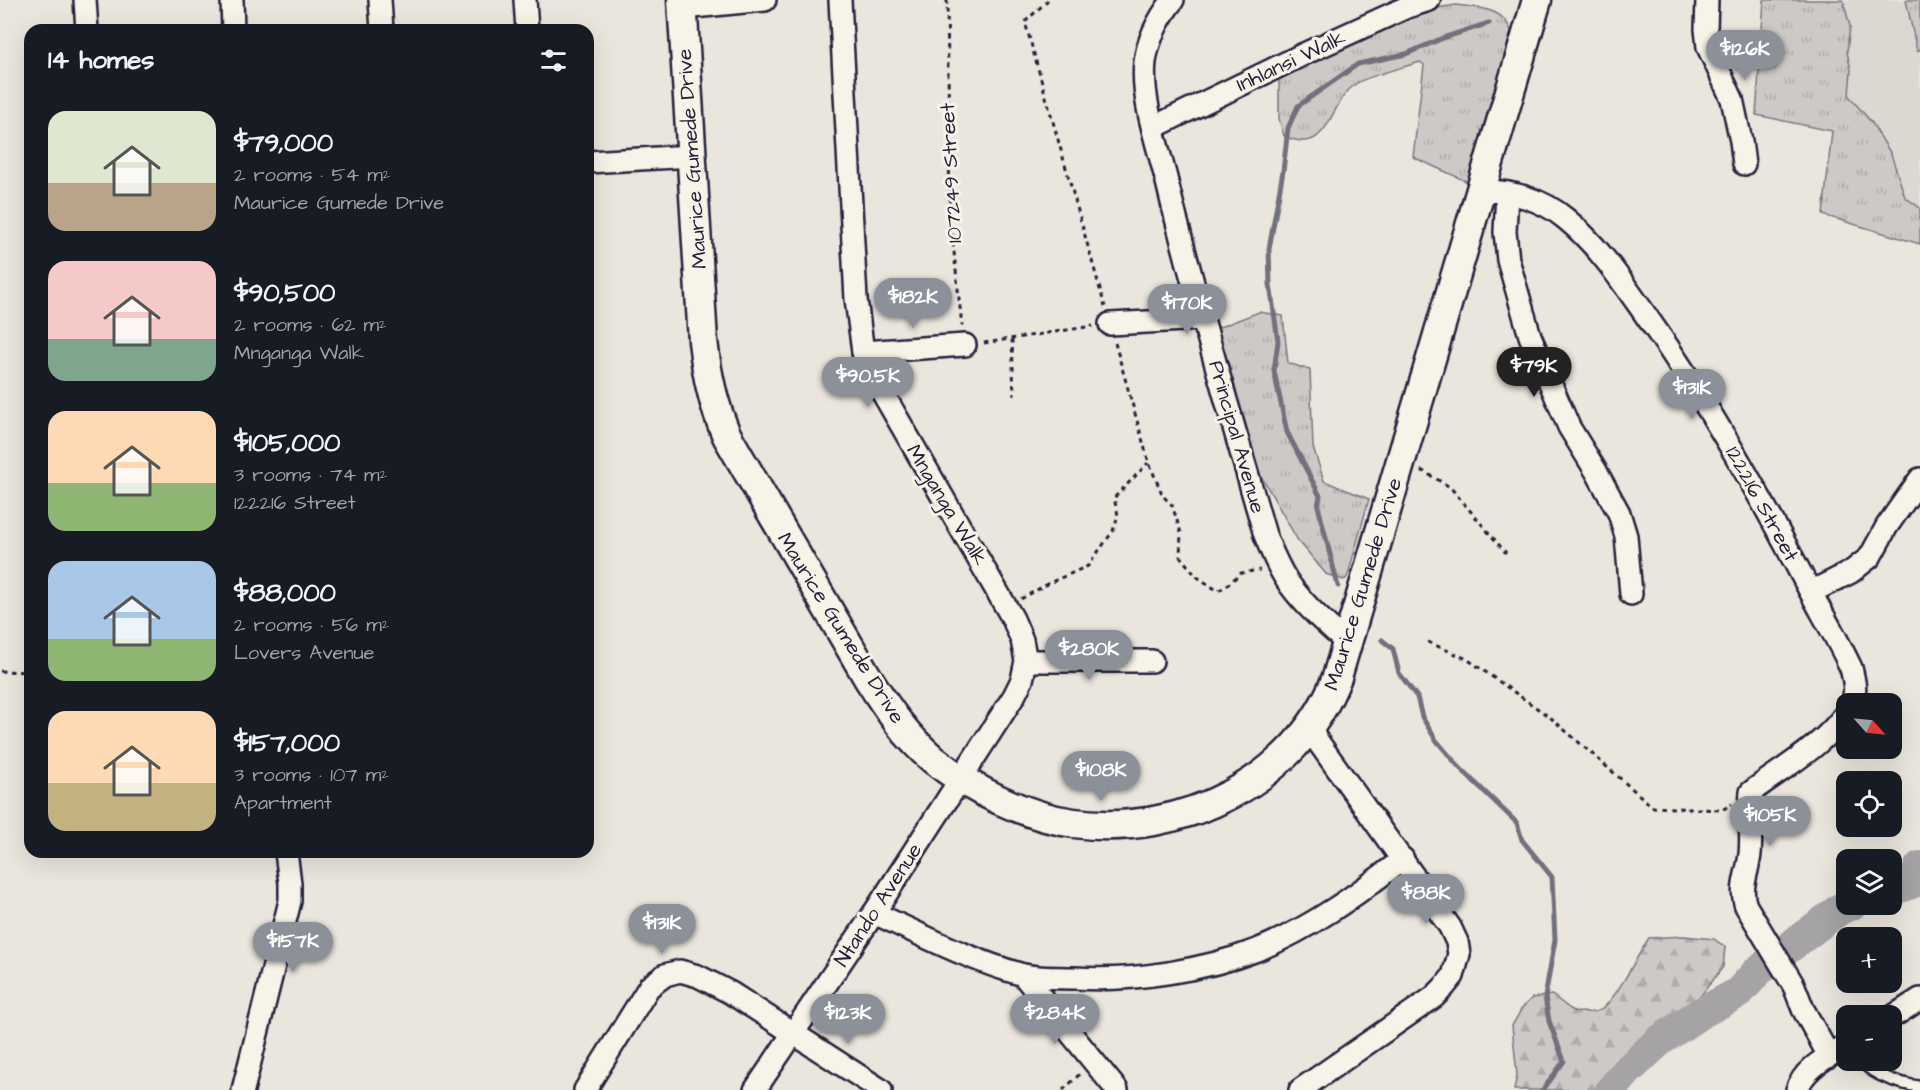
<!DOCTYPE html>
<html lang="en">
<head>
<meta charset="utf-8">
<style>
	body { margin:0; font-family:"Architects Daughter",sans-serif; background:#20242c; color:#f1f3f6; height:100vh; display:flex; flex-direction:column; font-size:22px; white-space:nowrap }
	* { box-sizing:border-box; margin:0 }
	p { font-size:20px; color:#9ea1a6 }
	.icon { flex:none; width:33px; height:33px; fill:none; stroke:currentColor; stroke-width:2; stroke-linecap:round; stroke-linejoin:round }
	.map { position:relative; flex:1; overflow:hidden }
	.details { position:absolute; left:24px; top:24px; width:570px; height:834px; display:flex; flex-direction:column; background:#171b24; border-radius:18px; box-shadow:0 6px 24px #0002 }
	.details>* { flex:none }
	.needle { width:39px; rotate:117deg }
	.fabs { position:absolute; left:1836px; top:693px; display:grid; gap:12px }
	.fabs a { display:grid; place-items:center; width:66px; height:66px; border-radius:12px; background:#171b24; box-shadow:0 6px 24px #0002; font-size:30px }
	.price { position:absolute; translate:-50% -51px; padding:0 14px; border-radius:21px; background:#8c9099; color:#fff; font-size:20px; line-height:39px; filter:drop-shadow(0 2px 3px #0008) }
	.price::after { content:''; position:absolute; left:50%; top:36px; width:18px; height:14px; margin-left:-9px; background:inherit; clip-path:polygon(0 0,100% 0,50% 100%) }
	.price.on { background:#222; color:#fff }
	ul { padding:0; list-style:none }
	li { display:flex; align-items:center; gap:18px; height:150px; padding:0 24px }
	li span { display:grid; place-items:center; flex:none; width:168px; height:120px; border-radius:18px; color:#555 }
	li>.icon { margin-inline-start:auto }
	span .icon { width:72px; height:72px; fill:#fffc; stroke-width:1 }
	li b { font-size:26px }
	h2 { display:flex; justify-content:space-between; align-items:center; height:72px; padding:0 24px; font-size:26px }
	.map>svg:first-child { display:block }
	.built { fill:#dbd8d2 }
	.grass { fill:url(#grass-tufts); stroke:#787680; stroke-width:1.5 }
	.forest { fill:url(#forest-firs); stroke:#787680; stroke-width:1.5 }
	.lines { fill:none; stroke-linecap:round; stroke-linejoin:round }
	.stream { stroke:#716f7b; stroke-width:5 }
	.river { stroke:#a6a3a6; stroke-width:32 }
	.lane-casing { stroke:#22223b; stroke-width:15 }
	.street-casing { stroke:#22223b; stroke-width:26 }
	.secondary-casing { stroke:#22223b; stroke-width:33 }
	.path { stroke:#22223b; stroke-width:3; stroke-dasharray:4.5 4.5; stroke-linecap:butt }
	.lane { stroke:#f7f3e8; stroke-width:10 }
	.street { stroke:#f7f3e8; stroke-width:21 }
	.secondary { stroke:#f7f3e8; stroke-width:28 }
	.labels { text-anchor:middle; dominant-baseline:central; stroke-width:6; stroke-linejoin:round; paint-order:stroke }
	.street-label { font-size:21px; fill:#22223b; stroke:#f7f3e8 }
</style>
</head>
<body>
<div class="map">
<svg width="1920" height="1090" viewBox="0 0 1920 1090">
	<defs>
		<pattern id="grass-tufts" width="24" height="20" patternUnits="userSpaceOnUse" patternTransform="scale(1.5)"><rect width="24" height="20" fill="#cdc9c6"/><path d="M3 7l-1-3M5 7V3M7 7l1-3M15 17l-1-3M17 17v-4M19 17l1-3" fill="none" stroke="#b0acab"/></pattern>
		<pattern id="forest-firs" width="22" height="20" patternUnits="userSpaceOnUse" patternTransform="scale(1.5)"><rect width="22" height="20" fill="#cdc9c6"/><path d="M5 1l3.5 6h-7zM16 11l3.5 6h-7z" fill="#b0acab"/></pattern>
	</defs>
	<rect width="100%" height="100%" fill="#eae6de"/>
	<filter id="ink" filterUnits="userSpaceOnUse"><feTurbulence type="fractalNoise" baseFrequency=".0167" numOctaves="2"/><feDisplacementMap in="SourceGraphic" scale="12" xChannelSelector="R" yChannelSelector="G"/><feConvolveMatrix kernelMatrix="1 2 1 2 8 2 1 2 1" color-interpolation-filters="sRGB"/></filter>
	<g filter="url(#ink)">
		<!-- built -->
		<polygon class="built" points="1764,0 1920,0 1920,244 1823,215 1832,131 1756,115"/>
		<!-- grass -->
		<g class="grass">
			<polygon points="1764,0 1843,0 1850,26 1847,52 1851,70 1849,96 1872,123 1891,154 1905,197 1920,208 1920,244 1823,215 1832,131 1756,115"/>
			<polygon points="1906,0 1920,0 1920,50 1917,51"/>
			<path d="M1456 5C1479 8 1505 7 1512 34L1468 182 1413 157 1424 65 1420 62C1405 67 1368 76 1357 83 1326 104 1331 158 1284 136L1279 119V79L1373 32 1424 10Z"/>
			<polygon points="1259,312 1283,316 1288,363 1310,370 1313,447 1324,481 1369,499 1348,575 1346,579 1343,580 1326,574 1297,539 1256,467 1217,328"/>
		</g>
		<!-- forest -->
		<path class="forest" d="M1684 936 1714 939 1725 947 1723 967 1692 1007 1640 1044 1617 1063 1596 1090H1514L1517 1075 1512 1026 1522 1008 1532 998 1552 995 1574 1012C1582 1012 1595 1014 1602 1009 1617 997 1637 956 1649 938Z"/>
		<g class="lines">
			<!-- stream -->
			<g class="stream">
				<polyline points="1338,586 1318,506 1320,496 1287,432 1274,371 1278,341 1270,284 1269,249 1283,171 1288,128 1298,106 1358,64 1406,54 1443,38 1489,23"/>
				<polyline points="1382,640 1393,649 1399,673 1417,697 1422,717 1436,740 1459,767 1517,823 1522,840 1552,877 1555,940 1545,997 1549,1021 1564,1061 1543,1090"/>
			</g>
			<!-- river -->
			<g class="river">
				<polyline points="1892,890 1914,882 1920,867"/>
				<polyline points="1611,1090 1628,1070 1659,1041 1699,1014 1738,993 1759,970 1840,909 1852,904"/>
			</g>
			<defs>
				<path id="lane" d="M1860 1060C1876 1077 1898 1083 1920 1087"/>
				<g id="street">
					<polyline points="85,0 87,30"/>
					<polyline points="232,0 233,30"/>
					<polyline points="380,0 382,30"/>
					<polyline points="525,0 527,30"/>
					<path d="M1173 0C1159 18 1148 39 1145 62 1141 98 1157 143 1166 178 1195 298 1231 416 1265 535 1272 552 1279 570 1290 585 1306 607 1327 625 1347 643"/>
					<polyline points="1707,0 1706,29 1708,47 1732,99 1741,141 1744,164"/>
					<polyline points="683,8 765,0"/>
					<polyline points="1154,127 1304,54 1407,7 1429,0"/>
					<polyline points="588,162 692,156"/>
					<path d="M1481 190C1513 192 1541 198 1566 219 1599 246 1623 283 1647 317 1709 404 1761 497 1810 591 1824 617 1839 642 1851 668 1854 680 1857 691 1852 704"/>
					<polyline points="1507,193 1505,232 1508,260 1530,336 1569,427 1596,471 1619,513 1626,536 1631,594"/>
					<polyline points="1110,324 1203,319"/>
					<polyline points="863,352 965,345"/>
					<polyline points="1811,592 1851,572 1870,557 1887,526 1920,479"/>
					<polyline points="1026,661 1152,661"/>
					<path d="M874 913C922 935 970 960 1020 974 1037 979 1057 977 1075 978 1131 982 1205 970 1257 950 1310 929 1359 893 1403 859"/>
					<polyline points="1023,975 1117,1090"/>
					<polyline points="1892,1017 1920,999"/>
					<path d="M1829 1056 1803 1009 1794 986 1746 906C1739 888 1748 873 1750 854 1752 834 1749 813 1751 792 1784 767 1822 747 1846 713"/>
					<polyline points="243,1090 290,901 290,883 286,852"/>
					<polyline points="585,1090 649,987 665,975 680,971 698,976 731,993 881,1090"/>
					<polyline points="755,1090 874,913 1014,696 1022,680 1026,661 1022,640 1013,619 881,390 863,352 856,299 840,0"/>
					<polyline points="1300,1090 1434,997 1445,986 1453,976 1459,954 1457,942 1450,927 1309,729"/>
					<path d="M1797 1090C1804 1068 1828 1057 1846 1045"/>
				</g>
				<path id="secondary" d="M682 0 703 341C707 375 713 404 727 436L868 678C887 708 906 737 934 760 970 789 1027 817 1074 823 1182 837 1297 781 1337 677L1537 0"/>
			</defs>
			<!-- lane casing -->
			<use href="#lane" class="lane-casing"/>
			<!-- street casing -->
			<use href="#street" class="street-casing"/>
			<!-- secondary casing -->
			<use href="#secondary" class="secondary-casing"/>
			<!-- path -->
			<g class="path">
				<polyline points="947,0 950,215 962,326"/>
				<polyline points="1048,0 1025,22 1105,307"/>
				<polyline points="1012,339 1014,396"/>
				<polyline points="984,343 1093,326"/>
				<polyline points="1115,343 1149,463 1163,496 1172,505 1181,533 1180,556 1196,576 1218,591 1226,586 1241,573 1260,570"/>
				<polyline points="1421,470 1450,487 1506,553"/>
				<polyline points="1021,599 1049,583 1088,566 1113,531 1118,515 1114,498 1148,463"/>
				<polyline points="1428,642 1467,659 1551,718 1653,807 1722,810 1732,804"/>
				<polyline points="0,671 30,672"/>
				<polyline points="1063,1090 1081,1073"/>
			</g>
			<!-- lane -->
			<use href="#lane" class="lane"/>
			<!-- street -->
			<use href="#street" class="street"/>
			<!-- secondary -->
			<use href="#secondary" class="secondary"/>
		</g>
	</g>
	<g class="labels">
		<!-- street labels -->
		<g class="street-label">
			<text transform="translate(1291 61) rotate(-25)">Inhlansi Walk</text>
			<text transform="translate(692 159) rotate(-94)">Maurice Gumede Drive</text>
			<text transform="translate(951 173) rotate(-93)">107249 Street</text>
			<text transform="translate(1237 437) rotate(74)">Principal Avenue</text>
			<text transform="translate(1762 504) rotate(61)">122216 Street</text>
			<text transform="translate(947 505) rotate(59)">Mnganga Walk</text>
			<text transform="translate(1363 584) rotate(-73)">Maurice Gumede Drive</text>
			<text transform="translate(841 628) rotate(58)">Maurice Gumede Drive</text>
			<text transform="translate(878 905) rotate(-57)">Ntando Avenue</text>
		</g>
	</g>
</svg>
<div class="fabs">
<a><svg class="needle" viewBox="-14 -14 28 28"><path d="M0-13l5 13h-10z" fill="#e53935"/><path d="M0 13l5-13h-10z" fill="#9ea1a6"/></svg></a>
<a><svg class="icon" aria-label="locate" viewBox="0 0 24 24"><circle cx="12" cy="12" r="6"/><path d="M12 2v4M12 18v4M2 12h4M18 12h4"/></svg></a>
<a><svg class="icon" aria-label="layers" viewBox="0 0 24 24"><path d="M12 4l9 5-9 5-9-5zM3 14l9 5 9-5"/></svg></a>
<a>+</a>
<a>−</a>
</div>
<b class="price" style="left:1745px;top:81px">$126K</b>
<b class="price" style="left:913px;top:329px">$182K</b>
<b class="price" style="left:1187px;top:335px">$170K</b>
<b class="price on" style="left:1534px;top:398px">$79K</b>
<b class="price" style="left:868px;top:408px">$90.5K</b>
<b class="price" style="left:1692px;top:420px">$131K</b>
<b class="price" style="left:1089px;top:681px">$280K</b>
<b class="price" style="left:1101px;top:802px">$108K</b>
<b class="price" style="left:1770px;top:847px">$105K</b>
<b class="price" style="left:1426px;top:925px">$88K</b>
<b class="price" style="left:662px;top:955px">$131K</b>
<b class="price" style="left:293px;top:973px">$157K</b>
<b class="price" style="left:848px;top:1045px">$123K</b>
<b class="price" style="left:1055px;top:1045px">$284K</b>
<section class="details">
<h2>14 homes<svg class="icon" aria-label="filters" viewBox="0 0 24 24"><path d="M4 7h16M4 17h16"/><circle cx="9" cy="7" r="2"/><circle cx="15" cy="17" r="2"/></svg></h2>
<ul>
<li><span style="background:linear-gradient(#dfe7d0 60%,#b9a48a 0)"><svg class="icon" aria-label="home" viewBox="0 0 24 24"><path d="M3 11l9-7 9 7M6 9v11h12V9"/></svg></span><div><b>$79,000</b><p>2 rooms · 54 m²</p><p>Maurice Gumede Drive</p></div></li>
<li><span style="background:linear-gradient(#f6c9c9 65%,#7fa58c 0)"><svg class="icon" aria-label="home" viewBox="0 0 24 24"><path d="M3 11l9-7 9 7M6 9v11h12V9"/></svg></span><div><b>$90,500</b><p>2 rooms · 62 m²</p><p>Mnganga Walk</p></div></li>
<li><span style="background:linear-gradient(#ffd9b3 60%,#8fb573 0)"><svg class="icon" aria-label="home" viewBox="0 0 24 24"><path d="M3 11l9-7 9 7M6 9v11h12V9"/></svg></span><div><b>$105,000</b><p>3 rooms · 74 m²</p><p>122216 Street</p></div></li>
<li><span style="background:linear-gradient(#a9c7e8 65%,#8fb573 0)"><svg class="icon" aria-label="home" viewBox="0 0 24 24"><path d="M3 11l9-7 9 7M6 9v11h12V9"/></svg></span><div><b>$88,000</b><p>2 rooms · 56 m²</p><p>Lovers Avenue</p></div></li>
<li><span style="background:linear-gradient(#ffd9b3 60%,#c2b280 0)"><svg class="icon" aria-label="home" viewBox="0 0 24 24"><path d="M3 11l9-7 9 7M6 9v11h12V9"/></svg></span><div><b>$157,000</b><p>3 rooms · 107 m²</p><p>Apartment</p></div></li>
</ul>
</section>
</div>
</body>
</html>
